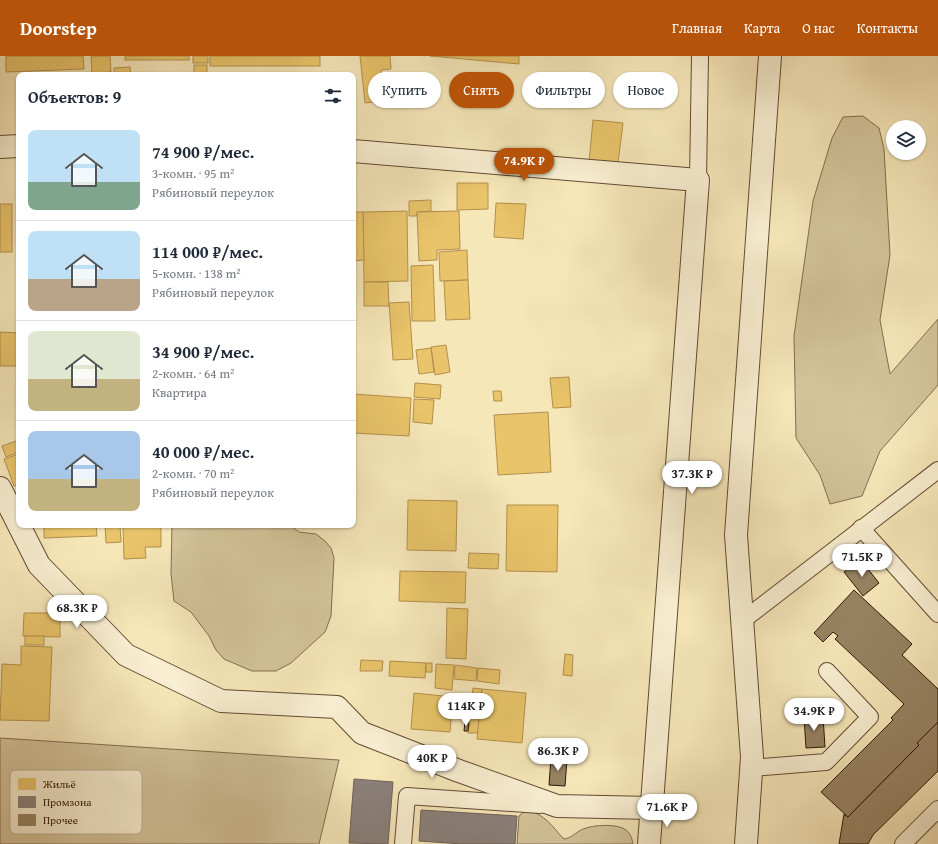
<!DOCTYPE html>
<html lang="ru">
<head>
<meta charset="utf-8">
<style>
	body { margin:0; font-family:"Gentium Book Plus",serif; background:#f6f6f7; color:#1f2937; height:100vh; display:flex; flex-direction:column; font-size:15px; white-space:nowrap }
	* { box-sizing:border-box; margin:0 }
	p { font-size:13px; color:#747a83 }
	.icon { flex:none; width:22px; height:22px; fill:none; stroke:currentColor; stroke-width:2; stroke-linecap:round; stroke-linejoin:round }
	.map { position:relative; flex:1; overflow:hidden }
	.details { position:absolute; left:16px; top:16px; width:340px; height:456px; display:flex; flex-direction:column; background:#fff; border-radius:8px; box-shadow:0 1px 3px #0004 }
	.details>* { flex:none }
	.hud { position:absolute; left:368px; top:16px; width:380px; height:36px; display:flex; gap:8px }
	.tools { position:absolute; left:886px; top:64px; display:grid; gap:8px }
	.tools a { display:grid; place-items:center; width:40px; height:40px; border-radius:50%; background:#fff; box-shadow:0 1px 3px #0004; font-size:20px }
	.price { position:absolute; translate:-50% -34px; padding:0 9px; border-radius:14px; background:#fff; color:#222; font-size:13px; line-height:26px; filter:drop-shadow(0 1px 2px #0008) }
	.price::after { content:''; position:absolute; left:50%; top:24px; width:12px; height:9px; margin-left:-6px; background:inherit; clip-path:polygon(0 0,100% 0,50% 100%) }
	.price.active { background:#b45309; color:#fff }
	ul { padding:0; list-style:none }
	li { display:flex; align-items:center; gap:12px; height:100px; padding:0 12px }
	li+li { border-top:1px solid #e0e1e3 }
	li span { display:grid; place-items:center; flex:none; width:112px; height:80px; border-radius:8px; color:#555 }
	li>.icon { margin-inline-start:auto }
	span .icon { width:48px; height:48px; fill:#fffc; stroke-width:1 }
	li b { font-size:17px }
	h2 { display:flex; justify-content:space-between; align-items:center; height:48px; padding:0 12px; font-size:17px }
	.pill { padding:0 14px; border-radius:18px; background:#fff; box-shadow:0 1px 3px #0004; font-size:14px; line-height:36px }
	.pill.active { background:#b45309; color:#fff }
	header { display:flex; align-items:center; gap:24px; box-sizing:border-box; height:56px; padding:0 20px; background:#b45309; color:#fff }
	header strong { font-size:19px }
	nav { display:flex; gap:22px; margin-inline-start:auto; font-size:14px }
	.map>svg:first-child { display:block }
	.green { fill:#d4c49a; stroke:#826e50 }
	.homes { fill:#e9c46a; stroke:#b2904c }
	.industry { fill:#8a817c; stroke:#6f6158 }
	.building { fill:#978363; stroke:#301705 }
	.lines { fill:none; stroke-linecap:round; stroke-linejoin:round }
	.service-casing { stroke:#624b32; stroke-width:18 }
	.minor-casing { stroke:#624b32; stroke-width:24 }
	.service { stroke:#f9efd2; stroke-width:16 }
	.minor { stroke:#f9efd2; stroke-width:22 }
	.key { fill:#f9efd2; stroke:#bdae94; stroke-width:1 }
	.key-label { font-size:11px; fill:#301705 }
</style>
</head>
<body>
<header>
<strong>Doorstep</strong>
<nav><a>Главная</a><a>Карта</a><a>О нас</a><a>Контакты</a></nav>
</header>
<div class="map">
<svg width="938" height="788" viewBox="0 0 938 788">
	<rect width="100%" height="100%" fill="#f6e7b9"/>
	<filter id="stains"><feTurbulence type="fractalNoise" baseFrequency=".005" numOctaves="4"/><feColorMatrix values="0 0 0 0 .2 0 0 0 0 .09 0 0 0 0 .02 0 0 0 .5 -.17"/></filter>
	<radialGradient id="worn" r=".72"><stop offset=".6" stop-color="#630" stop-opacity="0"/><stop offset="1" stop-color="#630" stop-opacity=".3"/></radialGradient>
	<!-- green -->
	<g class="green">
		<polygon points="863,60 879,72 884,93 890,199 880,264 890,318 938,263 938,329 880,395 862,440 830,448 820,419 796,382 794,280 813,145 832,82 843,61"/>
		<polygon points="172,469 290,469 299,476 316,478 325,485 331,492 334,502 331,560 325,576 291,607 276,615 252,615 224,603 216,594 209,580 191,556 174,545 171,518"/>
		<polygon points="0,682 339,704 319,788 0,788"/>
		<path d="M526 754C546 758 552 771 564 783 572 782 576 776 583 773 593 769 617 767 626 774 631 778 632 783 633 788H517L519 760Z"/>
	</g>
	<!-- homes -->
	<g class="homes">
		<polygon points="6,0 83,0 84,13 6,16"/>
		<polygon points="91,0 110,0 111,16 92,17"/>
		<rect x="125" y="0" width="64" height="4"/>
		<rect x="193" y="0" width="15" height="7"/>
		<rect x="210" y="0" width="110" height="10"/>
		<polygon points="360,0 390,0 391,13 381,14 384,45 365,47"/>
		<polygon points="430,0 519,0 519,8"/>
		<rect x="194" y="9" width="13" height="10"/>
		<polygon points="130,11 131,19 114,19 114,12"/>
		<polygon points="593,64 623,67 618,107 589,105"/>
		<polygon points="457,127 488,127 488,153 457,154"/>
		<polygon points="431,144 431,155 417,156 417,160 409,160 409,145"/>
		<polygon points="496,147 526,148 523,183 494,181"/>
		<rect x="0" y="148" width="12" height="48"/>
		<polygon points="407,155 408,225 364,226 363,156"/>
		<polygon points="459,155 460,193 437,194 437,204 419,205 417,156"/>
		<polygon points="353,156 363,156 364,204 353,205"/>
		<polygon points="467,194 468,224 440,225 439,196"/>
		<polygon points="433,209 435,265 412,265 411,210"/>
		<polygon points="468,224 470,263 446,264 444,225"/>
		<polygon points="364,226 388,226 389,250 364,250"/>
		<polygon points="409,246 413,303 393,304 389,247"/>
		<polygon points="0,276 19,277 19,310 0,310"/>
		<polygon points="446,289 450,316 435,319 431,291"/>
		<polygon points="431,292 434,316 419,318 416,294"/>
		<polygon points="569,321 571,351 553,352 550,322"/>
		<polygon points="415,327 441,329 440,343 414,341"/>
		<polygon points="493,335 501,335 502,345 494,345"/>
		<polygon points="353,338 411,342 409,380 353,377"/>
		<polygon points="414,343 434,344 432,368 413,366"/>
		<polygon points="548,356 551,416 498,419 494,359"/>
		<polygon points="19,384 19,396 6,401 2,390"/>
		<polygon points="19,398 19,428 14,430 4,403"/>
		<polygon points="408,444 457,445 456,495 407,494"/>
		<polygon points="507,449 558,449 557,516 506,515"/>
		<polygon points="44,469 96,469 97,480 44,482"/>
		<polygon points="105,469 120,469 121,486 106,487"/>
		<polygon points="123,469 161,469 161,491 145,491 146,502 124,503"/>
		<polygon points="469,497 499,498 498,513 468,512"/>
		<polygon points="400,515 466,516 465,547 399,545"/>
		<polygon points="447,552 468,553 466,603 446,602"/>
		<polygon points="24,557 60,557 60,581 23,580"/>
		<rect x="25" y="580" width="19" height="9"/>
		<polygon points="21,590 52,591 49,665 0,664 2,608 21,609"/>
		<polygon points="565,598 573,599 572,620 563,619"/>
		<polygon points="361,604 383,605 382,615 360,615"/>
		<polygon points="390,605 426,607 425,622 389,620"/>
		<rect x="426" y="607" width="6" height="9"/>
		<polygon points="436,608 454,609 452,634 435,632"/>
		<polygon points="455,609 477,612 476,625 454,623"/>
		<polygon points="478,612 500,614 499,628 477,625"/>
		<polygon points="473,632 482,633 478,677 468,677"/>
		<polygon points="482,633 526,637 522,687 477,683"/>
		<polygon points="414,637 453,641 450,676 411,673"/>
	</g>
	<!-- industry -->
	<g class="industry">
		<polygon points="354,723 393,726 388,788 349,787"/>
		<polygon points="421,754 517,760 515,788 462,788 419,785"/>
	</g>
	<!-- building -->
	<g class="building">
		<polygon points="860,503 879,527 863,540 844,516"/>
		<polygon points="854,534 912,588 902,599 938,633 938,666 917,687 919,689 848,761 821,736 893,664 891,662 904,648 835,583 838,580 833,576 823,586 814,577"/>
		<polygon points="823,660 825,691 806,692 804,661"/>
		<polygon points="465,666 469,667 468,675 464,675"/>
		<polygon points="938,666 938,715 873,779 868,788 839,788 844,758 848,761 919,689 917,687"/>
		<polygon points="551,702 567,703 565,730 549,729"/>
	</g>
	<g class="lines">
		<defs>
			<g id="service">
				<polyline points="698,124 700,0"/>
				<polyline points="861,472 938,558"/>
				<polyline points="742,565 938,414"/>
				<polyline points="751,712 826,706 870,661 827,615"/>
				<polyline points="403,788 407,740 540,749"/>
				<polyline points="903,788 938,753"/>
			</g>
			<g id="minor">
				<polyline points="0,91 19,90"/>
				<polyline points="353,95 698,124 649,788"/>
				<polyline points="0,432 39,509 126,599 221,645 337,651 362,677 459,715 557,750 652,752"/>
				<polyline points="746,788 752,701 736,479 770,0"/>
			</g>
		</defs>
		<!-- service casing -->
		<use href="#service" class="service-casing"/>
		<!-- minor casing -->
		<use href="#minor" class="minor-casing"/>
		<!-- service -->
		<use href="#service" class="service"/>
		<!-- minor -->
		<use href="#minor" class="minor"/>
	</g>
	<!-- legend -->
	<rect x="10" y="714" width="132" height="64" rx="6" class="key"/>
	<rect x="18" y="722" width="18" height="12" fill="#e9c46a"/>
	<rect x="18" y="740" width="18" height="12" fill="#8a817c"/>
	<rect x="18" y="758" width="18" height="12" fill="#978363"/>
	<g class="key-label">
		<text x="43" y="732">Жильё</text>
		<text x="43" y="750">Промзона</text>
		<text x="43" y="768">Прочее</text>
	</g>
	<rect width="100%" height="100%" filter="url(#stains)"/>
	<rect width="100%" height="100%" fill="url(#worn)"/>
</svg>
<div class="tools">
<a><svg class="icon" aria-label="layers" viewBox="0 0 24 24"><path d="M12 4l9 5-9 5-9-5zM3 14l9 5 9-5"/></svg></a>
</div>
<b class="price active" style="left:524px;top:126px">74.9K ₽</b>
<b class="price" style="left:692px;top:439px">37.3K ₽</b>
<b class="price" style="left:862px;top:522px">71.5K ₽</b>
<b class="price" style="left:77px;top:573px">68.3K ₽</b>
<b class="price" style="left:466px;top:671px">114K ₽</b>
<b class="price" style="left:814px;top:676px">34.9K ₽</b>
<b class="price" style="left:558px;top:716px">86.3K ₽</b>
<b class="price" style="left:432px;top:723px">40K ₽</b>
<b class="price" style="left:667px;top:772px">71.6K ₽</b>
<div class="hud">
<a class="pill">Купить</a>
<a class="pill active">Снять</a>
<a class="pill">Фильтры</a>
<a class="pill">Новое</a>
</div>
<section class="details">
<h2>Объектов: 9<svg class="icon" aria-label="filters" viewBox="0 0 24 24"><path d="M4 7h16M4 17h16"/><circle cx="9" cy="7" r="2"/><circle cx="15" cy="17" r="2"/></svg></h2>
<ul>
<li><span style="background:linear-gradient(#bfe0f5 65%,#7fa58c 0)"><svg class="icon" aria-label="home" viewBox="0 0 24 24"><path d="M3 11l9-7 9 7M6 9v11h12V9"/></svg></span><div><b>74 900 ₽/мес.</b><p>3-комн. · 95 m²</p><p>Рябиновый переулок</p></div></li>
<li><span style="background:linear-gradient(#bfe0f5 60%,#b9a48a 0)"><svg class="icon" aria-label="home" viewBox="0 0 24 24"><path d="M3 11l9-7 9 7M6 9v11h12V9"/></svg></span><div><b>114 000 ₽/мес.</b><p>5-комн. · 138 m²</p><p>Рябиновый переулок</p></div></li>
<li><span style="background:linear-gradient(#dfe7d0 60%,#c2b280 0)"><svg class="icon" aria-label="home" viewBox="0 0 24 24"><path d="M3 11l9-7 9 7M6 9v11h12V9"/></svg></span><div><b>34 900 ₽/мес.</b><p>2-комн. · 64 m²</p><p>Квартира</p></div></li>
<li><span style="background:linear-gradient(#a9c7e8 60%,#c2b280 0)"><svg class="icon" aria-label="home" viewBox="0 0 24 24"><path d="M3 11l9-7 9 7M6 9v11h12V9"/></svg></span><div><b>40 000 ₽/мес.</b><p>2-комн. · 70 m²</p><p>Рябиновый переулок</p></div></li>
</ul>
</section>
</div>
</body>
</html>
